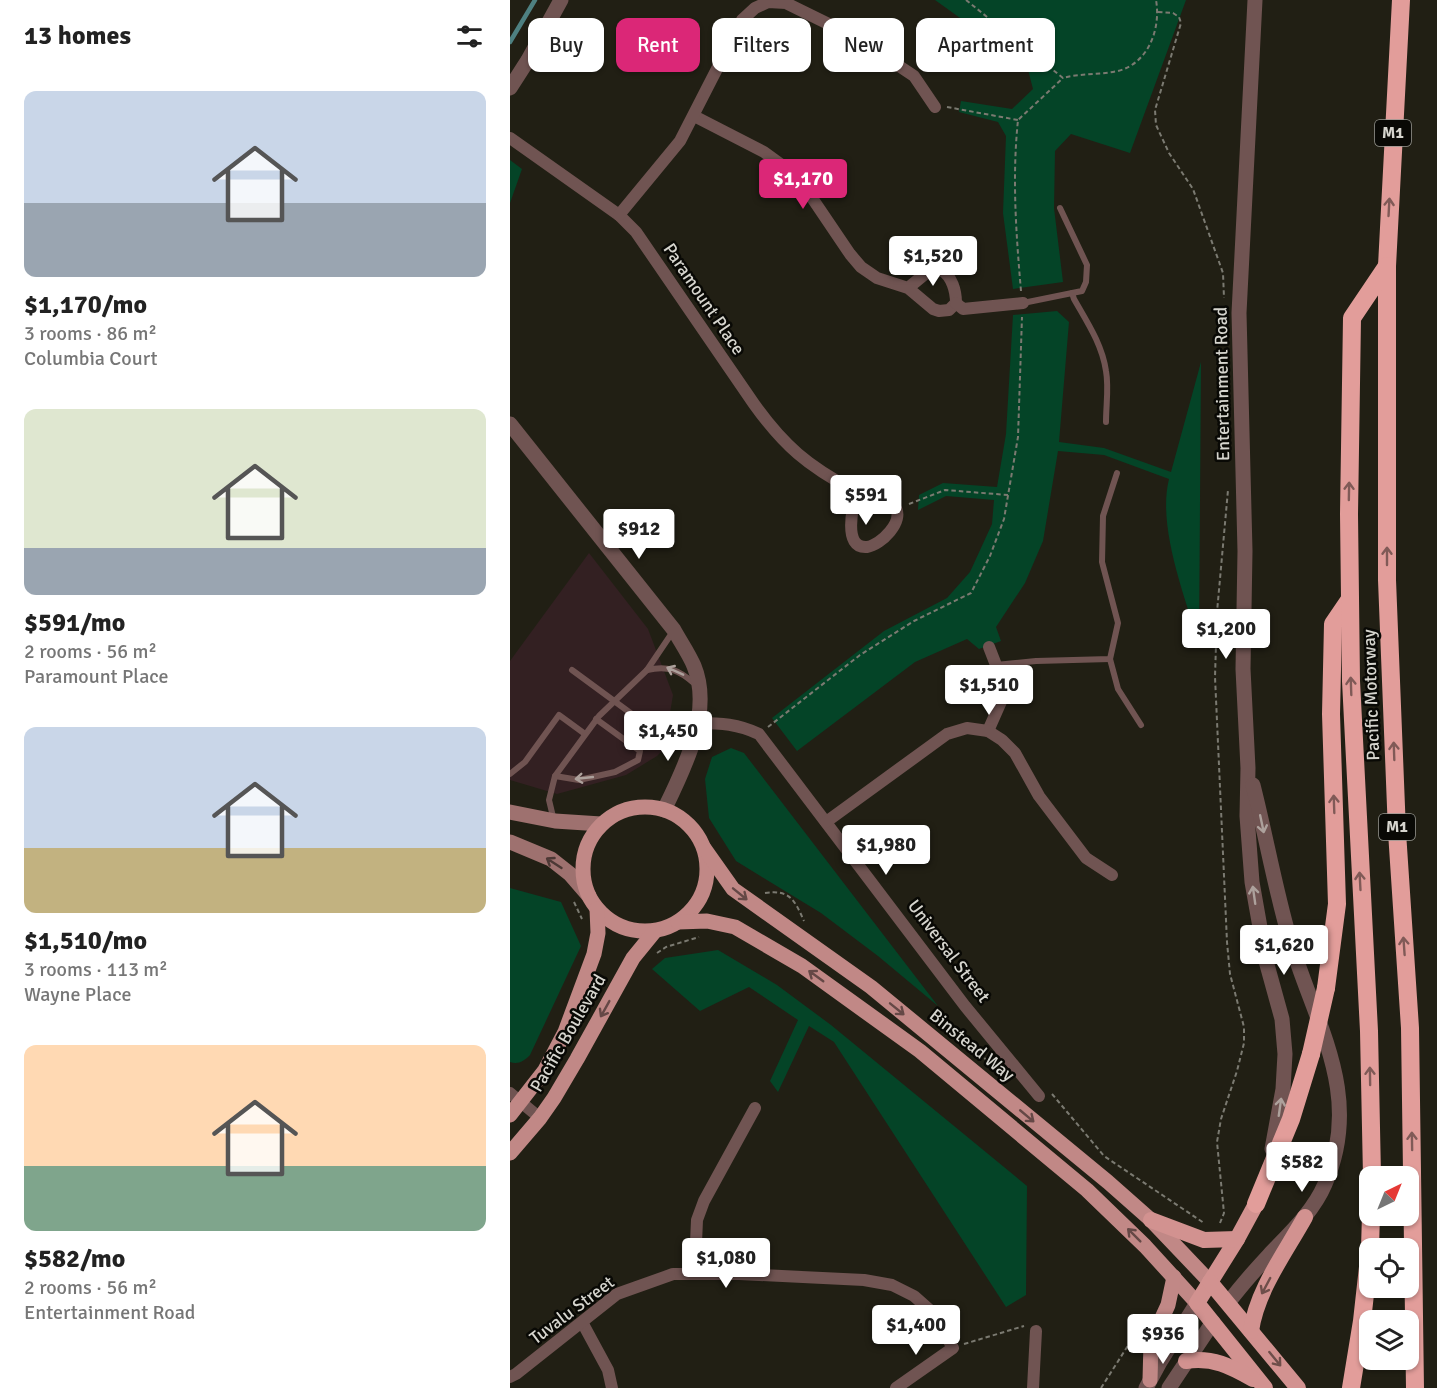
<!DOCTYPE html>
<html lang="en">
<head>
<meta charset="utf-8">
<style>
	body { margin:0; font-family:Signika,sans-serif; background:#f6f6f6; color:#222; height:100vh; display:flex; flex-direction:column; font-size:22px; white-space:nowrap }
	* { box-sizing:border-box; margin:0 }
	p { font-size:20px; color:#767676 }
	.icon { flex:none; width:33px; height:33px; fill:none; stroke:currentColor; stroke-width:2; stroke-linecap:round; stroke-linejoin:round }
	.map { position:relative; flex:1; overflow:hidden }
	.panel { display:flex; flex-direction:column; background:#fff; width:510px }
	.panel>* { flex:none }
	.banner { position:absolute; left:18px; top:18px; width:570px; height:54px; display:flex; gap:12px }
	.needle { width:39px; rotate:43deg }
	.tools { position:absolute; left:849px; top:1166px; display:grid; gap:12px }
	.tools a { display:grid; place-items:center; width:60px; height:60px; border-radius:12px; background:#fff; box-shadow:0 2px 4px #0004; font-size:30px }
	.price { position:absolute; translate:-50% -51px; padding:0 14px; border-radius:6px; background:#fff; color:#222; font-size:20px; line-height:39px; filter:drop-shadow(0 2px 3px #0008) }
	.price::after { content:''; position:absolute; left:50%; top:36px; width:18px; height:14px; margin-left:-9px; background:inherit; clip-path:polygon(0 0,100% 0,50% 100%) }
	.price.current { background:#db2777; color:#fff }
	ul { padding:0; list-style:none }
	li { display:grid; align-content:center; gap:12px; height:318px; padding:0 24px }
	li span { display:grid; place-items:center; height:186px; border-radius:12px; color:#555 }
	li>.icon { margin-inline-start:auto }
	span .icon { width:108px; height:108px; fill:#fffc; stroke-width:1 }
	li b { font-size:26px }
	h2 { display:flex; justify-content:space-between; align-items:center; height:72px; padding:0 24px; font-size:26px }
	.pill { padding:0 21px; border-radius:12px; background:#fff; box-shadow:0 2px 4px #0004; font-size:21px; line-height:54px }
	.pill.current { background:#db2777; color:#fff }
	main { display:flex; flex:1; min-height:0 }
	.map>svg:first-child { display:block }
	.commercial { fill:#332022 }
	.green { fill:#044427 }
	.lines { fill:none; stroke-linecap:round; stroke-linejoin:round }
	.stream { stroke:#4e8081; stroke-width:4.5 }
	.path { stroke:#7b7a71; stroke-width:2; stroke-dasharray:4.5 3; stroke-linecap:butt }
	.service { stroke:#705452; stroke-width:6 }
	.minor { stroke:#705452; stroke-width:12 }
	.tertiary { stroke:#705452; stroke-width:15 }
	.secondary { stroke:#9e716f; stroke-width:15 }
	.primary { stroke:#c18886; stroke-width:15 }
	.trunk { stroke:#d29290; stroke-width:16 }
	.motorway { stroke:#e29d9a; stroke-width:18 }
	.motorway-bridge { stroke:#e29d9a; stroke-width:18 }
	.oneway { stroke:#805a57 }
	.oneway2 { stroke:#ada19c }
	.oneway3 { stroke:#4c3835 }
	.oneway4 { stroke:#654846 }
	.oneway5 { stroke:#6e4e4a }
	.labels { text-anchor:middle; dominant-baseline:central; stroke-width:5; stroke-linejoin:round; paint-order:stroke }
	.shield { fill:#090905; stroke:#989892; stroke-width:1.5 }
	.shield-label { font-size:16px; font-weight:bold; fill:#d6d5ce }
	.street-label { font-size:18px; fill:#d6d5ce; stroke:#090905 }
</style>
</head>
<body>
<main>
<section class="panel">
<h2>13 homes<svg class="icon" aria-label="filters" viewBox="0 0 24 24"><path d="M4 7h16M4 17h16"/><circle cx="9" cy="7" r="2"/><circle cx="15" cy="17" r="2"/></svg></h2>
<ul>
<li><span style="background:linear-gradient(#c9d6e8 60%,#9aa5b1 0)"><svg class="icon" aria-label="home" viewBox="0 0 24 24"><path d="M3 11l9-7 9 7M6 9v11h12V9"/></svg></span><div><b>$1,170/mo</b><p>3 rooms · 86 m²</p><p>Columbia Court</p></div></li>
<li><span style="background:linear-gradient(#dfe7d0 75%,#9aa5b1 0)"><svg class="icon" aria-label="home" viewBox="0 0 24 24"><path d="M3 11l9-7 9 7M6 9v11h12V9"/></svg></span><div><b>$591/mo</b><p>2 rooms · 56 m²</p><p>Paramount Place</p></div></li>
<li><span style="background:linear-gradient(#c9d6e8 65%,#c2b280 0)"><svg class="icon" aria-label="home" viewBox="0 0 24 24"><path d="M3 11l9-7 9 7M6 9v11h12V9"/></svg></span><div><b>$1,510/mo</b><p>3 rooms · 113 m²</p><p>Wayne Place</p></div></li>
<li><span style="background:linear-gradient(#ffd9b3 65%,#7fa58c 0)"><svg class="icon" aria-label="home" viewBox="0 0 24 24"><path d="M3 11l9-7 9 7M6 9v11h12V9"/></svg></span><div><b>$582/mo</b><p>2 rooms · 56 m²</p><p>Entertainment Road</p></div></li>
</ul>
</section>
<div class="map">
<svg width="927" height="1388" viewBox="0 0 927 1388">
	<rect width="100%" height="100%" fill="#211f14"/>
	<!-- commercial -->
	<polygon class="commercial" points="79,553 138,629 163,695 154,749 147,756 116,775 47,794 0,780 0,661"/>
	<!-- green -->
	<g class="green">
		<polygon points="425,0 676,0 620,153 561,134 545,151 544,208 553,282 503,289 493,213 496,136 488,122 449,112 451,101 502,109 523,89 517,66"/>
		<polygon points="0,160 12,169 0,203"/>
		<path d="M547 311 559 322 549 442 594 448 661 472 691 362 689 644C675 597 647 527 659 479L594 455 548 451 533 541 515 583 486 627 491 641 469 649 457 639 405 662 287 751 262 718 374 631 437 598 460 572 482 524 484 500 436 496 408 510 409 495 433 483 487 487 496 434 503 315Z"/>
		<polygon points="221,748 234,753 428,1006 368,956 311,913 226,861 199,818 195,779 202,757"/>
		<path d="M0 888 51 902 71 946 20 1055C14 1061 8 1065 0 1062Z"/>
		<polygon points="208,950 267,985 321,1025 517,1186 516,1295 496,1307 324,1042 299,1026 268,1092 260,1081 288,1020 239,987 190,1011 142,969 155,958"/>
	</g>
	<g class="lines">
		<!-- stream -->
		<polyline class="stream" points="0,42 25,0"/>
		<!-- path -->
		<g class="path">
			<path d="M456 0 553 78C571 73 590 75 608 71 639 63 651 28 646 0"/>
			<polyline points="648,12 663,13 669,17 671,23 645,110 646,125 659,153 683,189 713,273 714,298"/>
			<polyline points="437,107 508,120"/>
			<path d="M511 291C506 233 502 177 508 120L553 78"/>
			<polyline points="399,504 435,490 498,495"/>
			<polyline points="258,727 350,655 404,621 461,593 480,556 494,519 508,437 512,317"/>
			<path d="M255 893C280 889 285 901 294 921"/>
			<polyline points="64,902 72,919"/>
			<polyline points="147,953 156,947 189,937"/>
			<polyline points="468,1054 488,1067"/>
			<polyline points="542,1094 594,1156 694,1223"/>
			<polyline points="710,1223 714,1213 707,1142 711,1119 727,1071 734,1043 734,1027 720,974 717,942 705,677 707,612 718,490"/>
			<polyline points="454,1344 514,1326"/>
			<polyline points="591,1388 633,1322"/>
		</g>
		<!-- service -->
		<g class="service">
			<path d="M562 293 564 299C577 322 592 344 596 371 599 387 596 405 596 422"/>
			<polyline points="513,303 572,291 576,282 577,265 550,208"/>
			<polyline points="600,659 608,689 631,725"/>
			<polyline points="486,665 526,661 600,659 608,623 592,562 593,516 607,473"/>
			<polyline points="62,670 145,731"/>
			<path d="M137 670C158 665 169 670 185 684"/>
			<polyline points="0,774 15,762 49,715 75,734"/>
			<polyline points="45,776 69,780 105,772 128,760 130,751 86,719"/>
			<polyline points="44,821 39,800 45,776 89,716 137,670 164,630"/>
		</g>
		<!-- minor -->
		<g class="minor">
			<path d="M184 116 254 152 276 168 296 189 340 254 351 267 367 278 398 288 423 309 429 311 439 310 446 303C446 291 442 276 431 270L415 274 398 288"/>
			<path d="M0 138 109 215 126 232 244 404C274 446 298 466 343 490 356 497 374 493 385 507 395 521 371 545 357 547 332 549 343 505 347 492"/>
			<polyline points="109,215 170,141 232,20 245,8 258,2 276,3 347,38 404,76 425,107"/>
			<polyline points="446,303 453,309 513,303"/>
			<path d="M188 723C211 723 228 724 249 734L455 1006 529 1096"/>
			<polyline points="478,731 493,697 486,665 479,647"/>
			<polyline points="316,822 437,734 457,728 478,731 492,740 505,753 529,796 576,858 602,875"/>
			<polyline points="0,1093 30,1118"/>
			<polyline points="188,1274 186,1243 187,1220 194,1201 245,1108"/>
			<polyline points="72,1322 98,1370 102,1388"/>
			<polyline points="0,1377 6,1374 107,1294 163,1274 229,1274 354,1280 382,1285 404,1296 422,1312 443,1348 386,1388"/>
			<polyline points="523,1388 526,1331"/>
		</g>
		<!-- tertiary -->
		<g class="tertiary">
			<polyline points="745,0 729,313 735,551 733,669 738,768 737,816 742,882 756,961 772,1019 775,1054 773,1089 762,1149"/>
			<polyline points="0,88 18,60 51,0"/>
			<path d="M0 424 164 630C170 641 179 654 184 666 203 712 174 769 154 810"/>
			<path d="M718 1303C731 1286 745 1270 759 1255 780 1233 803 1212 815 1184 854 1094 805 1024 780 940 765 889 756 836 743 785"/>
			<polyline points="636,1388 650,1362 687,1303"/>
			<polyline points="659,1388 703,1322"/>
		</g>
		<!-- secondary -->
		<g class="secondary">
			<polyline points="0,812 45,821 91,824"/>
			<polyline points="0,842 41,859 60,874 79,896"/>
		</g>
		<!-- primary -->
		<g class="primary">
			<circle cx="135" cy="869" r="62"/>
			<polyline points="194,848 223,889 361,987 598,1182 641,1220 700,1282"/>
			<polyline points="168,922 197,921 225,927 292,966 410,1051 577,1190 635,1246 687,1303"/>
			<polyline points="0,1115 35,1070 55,1032 84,954 88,933 87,909"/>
			<polyline points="0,1153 30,1118 44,1098 67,1059 123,958 145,931"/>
			<polyline points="640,1380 641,1342 658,1305 664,1277"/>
		</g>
		<!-- trunk -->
		<g class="trunk">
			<polyline points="746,1204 727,1239 687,1303 755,1388"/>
			<polyline points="641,1220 694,1240 727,1239"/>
			<polyline points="700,1282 788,1388"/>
			<path d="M741 1331C747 1290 775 1253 795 1217"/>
			<path d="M676 1361C703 1357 720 1366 743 1379"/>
		</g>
		<!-- motorway -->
		<g class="motorway">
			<polyline points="891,0 877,266 877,580 887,832 900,1028 905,1388"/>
			<polyline points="816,988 827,904 821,714 823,624 840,599"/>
			<polyline points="862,1176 859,1031 841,681 839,514 842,318 877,266"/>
			<polyline points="746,1204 781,1119 801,1054"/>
			<polyline points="860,1248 861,1215"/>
			<polyline points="841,1388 852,1321 860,1249"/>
		</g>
		<!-- motorway-bridge -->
		<polyline class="motorway-bridge" points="801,1054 816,988"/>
	</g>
	<!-- one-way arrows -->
	<defs><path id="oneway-shaft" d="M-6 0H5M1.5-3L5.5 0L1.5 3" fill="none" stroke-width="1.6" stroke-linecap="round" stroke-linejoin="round" transform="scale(1.5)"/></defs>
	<g class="oneway">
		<use href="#oneway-shaft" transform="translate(879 207) rotate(-87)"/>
		<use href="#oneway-shaft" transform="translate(839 491) rotate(-89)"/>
		<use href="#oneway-shaft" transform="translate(877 556) rotate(-90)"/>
		<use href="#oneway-shaft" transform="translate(841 686) rotate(-92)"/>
		<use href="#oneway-shaft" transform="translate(884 751) rotate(-92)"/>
		<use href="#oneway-shaft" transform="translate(824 804) rotate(-92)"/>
		<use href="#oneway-shaft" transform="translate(850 881) rotate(-93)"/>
		<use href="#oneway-shaft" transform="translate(894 946) rotate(-94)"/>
		<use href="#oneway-shaft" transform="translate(860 1076) rotate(-91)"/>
		<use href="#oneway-shaft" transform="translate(902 1141) rotate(-91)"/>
	</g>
	<g class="oneway2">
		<use href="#oneway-shaft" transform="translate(165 671) rotate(-156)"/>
		<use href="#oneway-shaft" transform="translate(74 778) rotate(174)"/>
		<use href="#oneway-shaft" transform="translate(752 824) rotate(78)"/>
		<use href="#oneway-shaft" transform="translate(744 895) rotate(-98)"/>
		<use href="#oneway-shaft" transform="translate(770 1107) rotate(-82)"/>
	</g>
	<use class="oneway3" href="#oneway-shaft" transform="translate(44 863) rotate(-147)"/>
	<g class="oneway4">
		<use href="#oneway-shaft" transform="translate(230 894) rotate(39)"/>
		<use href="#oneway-shaft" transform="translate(306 976) rotate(-144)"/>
		<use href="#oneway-shaft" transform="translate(95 1009) rotate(119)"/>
		<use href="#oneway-shaft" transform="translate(387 1009) rotate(39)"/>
		<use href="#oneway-shaft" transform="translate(517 1116) rotate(40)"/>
		<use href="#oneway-shaft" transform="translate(624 1235) rotate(-135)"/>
	</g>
	<g class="oneway5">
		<use href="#oneway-shaft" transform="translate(756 1286) rotate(118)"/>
		<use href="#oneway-shaft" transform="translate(765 1359) rotate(51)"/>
	</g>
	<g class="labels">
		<!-- shield labels -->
		<g class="shield">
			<rect x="865" y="120" width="36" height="26" rx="4.5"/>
			<rect x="869" y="814" width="36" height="26" rx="4.5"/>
		</g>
		<g class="shield-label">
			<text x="883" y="133">M1</text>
			<text x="887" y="827">M1</text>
		</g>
		<!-- street labels -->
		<g class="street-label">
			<text transform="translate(194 299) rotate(56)">Paramount Place</text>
			<text transform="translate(712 384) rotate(-91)">Entertainment Road</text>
			<text transform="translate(861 695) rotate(-92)">Pacific Motorway</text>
			<text transform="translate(439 951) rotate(53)">Universal Street</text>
			<text transform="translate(58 1033) rotate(-60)">Pacific Boulevard</text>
			<text transform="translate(462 1045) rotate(39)">Binstead Way</text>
			<text transform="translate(62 1310) rotate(-37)">Tuvalu Street</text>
		</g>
	</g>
</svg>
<div class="tools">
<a><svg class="needle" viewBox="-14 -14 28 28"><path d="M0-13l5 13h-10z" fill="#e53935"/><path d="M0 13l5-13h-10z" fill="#767676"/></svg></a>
<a><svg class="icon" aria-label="locate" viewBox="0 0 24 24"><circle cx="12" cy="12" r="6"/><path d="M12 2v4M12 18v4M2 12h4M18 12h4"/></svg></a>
<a><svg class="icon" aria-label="layers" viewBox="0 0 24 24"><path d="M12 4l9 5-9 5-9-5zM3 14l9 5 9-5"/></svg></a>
</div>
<b class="price current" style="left:293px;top:210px">$1,170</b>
<b class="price" style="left:423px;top:287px">$1,520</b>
<b class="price" style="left:356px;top:526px">$591</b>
<b class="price" style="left:129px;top:560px">$912</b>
<b class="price" style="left:716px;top:660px">$1,200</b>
<b class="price" style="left:479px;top:716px">$1,510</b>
<b class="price" style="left:158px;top:762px">$1,450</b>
<b class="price" style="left:376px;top:876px">$1,980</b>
<b class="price" style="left:774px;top:976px">$1,620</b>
<b class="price" style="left:792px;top:1193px">$582</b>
<b class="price" style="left:216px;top:1289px">$1,080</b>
<b class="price" style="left:406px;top:1356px">$1,400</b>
<b class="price" style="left:653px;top:1365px">$936</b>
<div class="banner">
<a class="pill">Buy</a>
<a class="pill current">Rent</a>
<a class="pill">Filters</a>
<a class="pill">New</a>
<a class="pill">Apartment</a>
</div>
</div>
</main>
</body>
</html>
